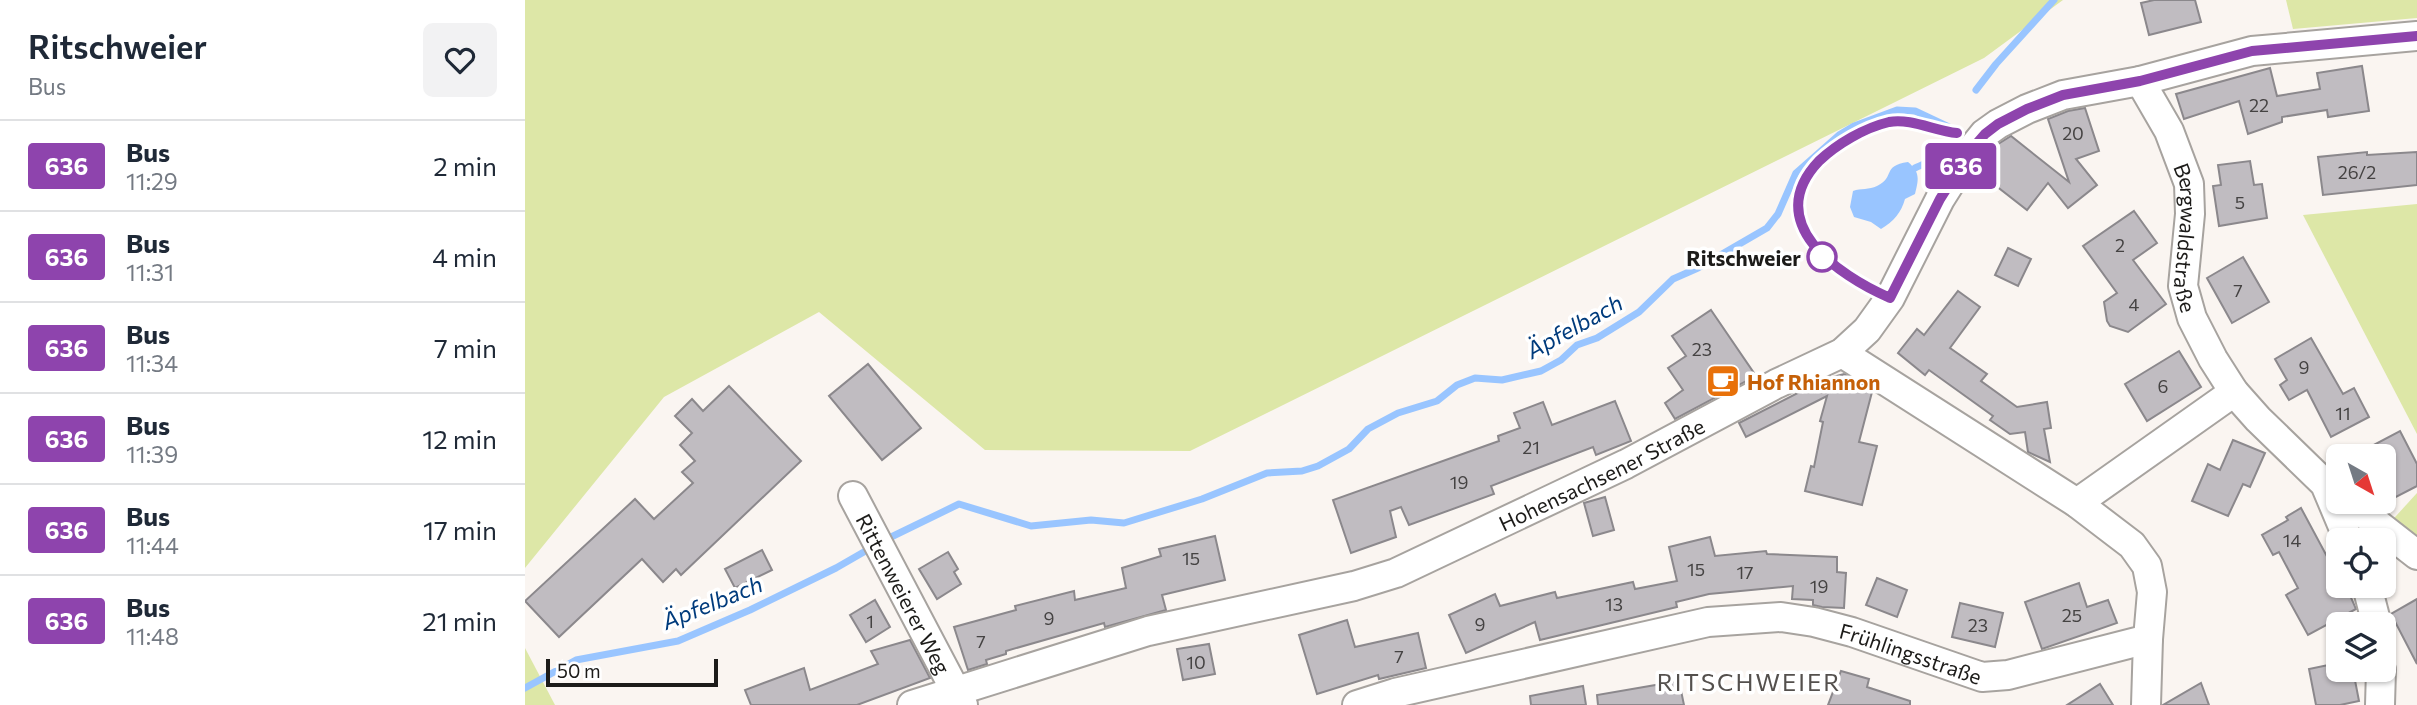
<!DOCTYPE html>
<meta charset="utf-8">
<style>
:root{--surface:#fff;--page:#f2f2f3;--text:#1f2937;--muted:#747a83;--line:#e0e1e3}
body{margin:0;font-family:Commissioner,sans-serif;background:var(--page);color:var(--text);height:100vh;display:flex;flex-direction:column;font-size:26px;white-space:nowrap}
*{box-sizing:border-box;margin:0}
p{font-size:23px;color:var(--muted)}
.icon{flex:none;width:38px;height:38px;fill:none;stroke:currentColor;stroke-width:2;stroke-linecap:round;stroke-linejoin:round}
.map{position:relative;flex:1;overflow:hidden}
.drawer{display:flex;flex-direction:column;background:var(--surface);width:525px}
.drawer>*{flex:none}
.badge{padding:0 14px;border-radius:5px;font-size:24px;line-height:46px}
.needle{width:46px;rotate:141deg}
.buttons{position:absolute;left:1801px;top:444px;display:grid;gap:14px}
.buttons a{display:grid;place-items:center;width:70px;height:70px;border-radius:10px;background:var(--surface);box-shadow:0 2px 5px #0004;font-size:35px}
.scale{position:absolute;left:21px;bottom:18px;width:172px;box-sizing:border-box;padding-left:7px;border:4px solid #1c1b19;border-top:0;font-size:19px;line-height:24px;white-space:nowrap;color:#1c1b19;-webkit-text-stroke:5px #fff;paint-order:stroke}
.map>.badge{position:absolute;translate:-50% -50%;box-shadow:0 0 0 4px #fff}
.round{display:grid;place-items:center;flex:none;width:74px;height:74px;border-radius:10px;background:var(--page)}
.overview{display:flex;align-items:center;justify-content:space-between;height:119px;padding:0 28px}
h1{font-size:33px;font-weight:600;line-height:52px}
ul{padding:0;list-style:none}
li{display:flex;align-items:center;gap:21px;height:91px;padding:0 28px;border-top:2px solid var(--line)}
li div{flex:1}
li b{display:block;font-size:26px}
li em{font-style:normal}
li .badge{min-width:77px;font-weight:700;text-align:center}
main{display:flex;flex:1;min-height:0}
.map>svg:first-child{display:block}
.green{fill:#dde7a7}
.water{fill:#99c5ff}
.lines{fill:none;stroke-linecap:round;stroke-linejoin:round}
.stream{stroke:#99c5ff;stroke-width:7}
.building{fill:#c0bcc1;stroke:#8b888c;stroke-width:2}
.minor-casing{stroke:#a7a39f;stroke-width:32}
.minor{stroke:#fff;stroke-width:28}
.line-casing{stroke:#fff;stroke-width:16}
.line{stroke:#8e44ad;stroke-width:10}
.stop-dot{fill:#fff;stroke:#8e44ad;stroke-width:3.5}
.labels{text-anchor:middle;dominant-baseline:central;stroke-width:7;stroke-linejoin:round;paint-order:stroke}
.number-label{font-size:18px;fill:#454343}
.street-label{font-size:21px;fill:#1c1b19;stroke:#fff}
.stop-label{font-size:21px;font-weight:bold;fill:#1c1b19;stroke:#fff;text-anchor:end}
.food-label{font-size:21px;font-weight:bold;fill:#c56008;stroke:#fff;text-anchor:start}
.water-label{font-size:23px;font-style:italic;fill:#003b7c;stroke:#fff}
.quarter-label{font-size:24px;letter-spacing:2px;fill:#54504d;stroke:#fff}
</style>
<main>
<section class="drawer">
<div class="overview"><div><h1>Ritschweier</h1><p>Bus</p></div><a class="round"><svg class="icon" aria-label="heart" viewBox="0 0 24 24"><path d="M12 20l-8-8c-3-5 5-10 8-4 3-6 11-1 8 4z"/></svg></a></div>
<ul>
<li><span class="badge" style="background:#8e44ad;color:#fff">636</span><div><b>Bus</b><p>11:29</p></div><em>2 min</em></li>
<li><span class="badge" style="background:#8e44ad;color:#fff">636</span><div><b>Bus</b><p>11:31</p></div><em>4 min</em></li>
<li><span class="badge" style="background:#8e44ad;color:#fff">636</span><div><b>Bus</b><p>11:34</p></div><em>7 min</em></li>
<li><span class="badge" style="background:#8e44ad;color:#fff">636</span><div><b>Bus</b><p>11:39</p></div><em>12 min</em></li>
<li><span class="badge" style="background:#8e44ad;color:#fff">636</span><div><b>Bus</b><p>11:44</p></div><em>17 min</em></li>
<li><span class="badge" style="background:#8e44ad;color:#fff">636</span><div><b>Bus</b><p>11:48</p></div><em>21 min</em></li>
</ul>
</section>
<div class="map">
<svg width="1892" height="705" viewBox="0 0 1892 705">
<rect width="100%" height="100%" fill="#faf5f1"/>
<!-- green -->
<g class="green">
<polygon points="0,0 1538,0 1459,58 665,451 460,450 294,312 139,397 0,568"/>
<polygon points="1761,0 1892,0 1892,18 1768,29"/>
<polygon points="1892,204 1892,434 1778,215"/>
<polygon points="1892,493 1892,548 1861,527"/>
<polygon points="0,648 30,705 0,705"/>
</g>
<!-- water -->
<path class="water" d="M1383,162C1395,172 1394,179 1390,194L1380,199C1376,213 1369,221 1356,229L1346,222L1329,217L1325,207L1328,191C1336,188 1344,190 1352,186C1371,177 1356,166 1383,162Z"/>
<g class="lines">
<!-- stream -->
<g class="stream">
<polyline points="1451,90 1471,64 1529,0"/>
<path d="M362,539L434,504L506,526L566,520L599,523L677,499L742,473L777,471L793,466L824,449L843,429L873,413L912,401L932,385L950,378L977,380L1016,371L1036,360L1052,345L1072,338L1114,312L1148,279L1173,268L1242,228L1253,214L1271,173L1314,135L1329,126L1372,110L1390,111L1426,128L1428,131C1421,156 1412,158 1390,168"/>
<polyline points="0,688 51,660 153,641 225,610 311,568 344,549"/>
</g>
</g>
<!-- building -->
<g class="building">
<polygon points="1629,0 1670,0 1676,22 1624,35 1616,3"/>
<polygon points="1837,66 1844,111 1803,117 1802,110 1757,117 1757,122 1723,134 1714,101 1659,119 1651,94 1745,68 1752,96 1795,89 1792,73"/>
<polygon points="1560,108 1574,151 1551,159 1572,185 1543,208 1523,183 1502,210 1452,171 1470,146 1486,136 1544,182 1523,119 1543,111"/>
<polygon points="1842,152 1842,155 1892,152 1892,185 1798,195 1793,157"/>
<polygon points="1725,161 1729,185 1737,184 1742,218 1694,226 1688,186 1696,185 1693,165"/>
<polygon points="1609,211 1632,243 1608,260 1641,304 1603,332 1585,326 1582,321 1579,302 1592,293 1558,246"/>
<polygon points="1483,248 1506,259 1493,286 1470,275"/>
<polygon points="1718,257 1744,302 1707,323 1682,278"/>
<polygon points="1433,291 1455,307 1425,348 1462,374 1456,381 1492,407 1522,402 1526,428 1519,429 1525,462 1503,452 1500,432 1485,434 1465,420 1468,416 1404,370 1400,375 1373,353 1392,329 1399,335"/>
<polygon points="1186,310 1231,376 1150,419 1140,403 1158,390 1143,368 1161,356 1147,336"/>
<polygon points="1786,338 1818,394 1829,388 1844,417 1806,437 1782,390 1764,400 1755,385 1762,380 1750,359"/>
<polygon points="1654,351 1676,387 1622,421 1600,384"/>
<polygon points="343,364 396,428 357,460 304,396"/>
<polygon points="1319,374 1331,381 1327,383 1347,392 1334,442 1352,446 1337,505 1280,491 1286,466 1289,467 1298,422 1295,421 1302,396 1221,437 1214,423 1300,379"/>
<polygon points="204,386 276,461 156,575 151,569 138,582 117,559 34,637 0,601 110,499 129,519 168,483 157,472 170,461 155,445 167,433 150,416 167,399 178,411"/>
<polygon points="1090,401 1106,441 1071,455 1068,447 966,486 969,494 884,525 876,507 865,511 871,537 826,553 808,500 974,441 973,436 995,428 989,413 1018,402 1027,425"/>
<polygon points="1875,431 1892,464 1892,486 1869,498 1858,478 1858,457 1826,457"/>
<polygon points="1708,440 1740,453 1725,487 1718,484 1703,516 1667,501 1683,464 1695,470"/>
<polygon points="1080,497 1089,530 1068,536 1059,503"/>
<polygon points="1776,508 1813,577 1813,586 1821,586 1831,609 1783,635 1761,595 1773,588 1754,552 1748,555 1737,535 1763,520 1761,517"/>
<polygon points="690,536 700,580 637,595 641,610 580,627 579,623 481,651 481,654 461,660 462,664 443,670 429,627 491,610 490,606 549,591 550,600 601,588 597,568 636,556 634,549"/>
<polygon points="1185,537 1190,556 1241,551 1242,554 1312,557 1312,572 1321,573 1319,608 1297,607 1288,605 1288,600 1267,599 1268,586 1184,594 1151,602 1152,607 1015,640 1010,622 941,653 924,615 970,594 975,606 1030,592 1032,598 1108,582 1110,589 1152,581 1144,547"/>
<polygon points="237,550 247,570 210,588 200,569"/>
<polygon points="423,552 433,569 429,572 436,584 412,599 394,569"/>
<polygon points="1352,578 1382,590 1372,617 1341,605"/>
<polygon points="1554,583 1562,607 1583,600 1592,623 1517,649 1500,602"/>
<polygon points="1892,599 1892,664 1866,614"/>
<polygon points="350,600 365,627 341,642 325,615"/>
<polygon points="1435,603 1478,613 1470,647 1427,637"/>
<polygon points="822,620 830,647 893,633 901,668 854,679 853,675 792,694 774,635"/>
<polygon points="385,640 405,678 332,705 226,705 220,690 279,668 285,690 353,664 346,651"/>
<polygon points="684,644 690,674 658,680 652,649"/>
<polygon points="1813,663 1813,670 1828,670 1834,701 1815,705 1791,705 1784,669"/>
<polygon points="1316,671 1344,679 1342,687 1385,701 1385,705 1303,705"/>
<polygon points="1154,681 1159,705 1073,705 1072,695"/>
<polygon points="1676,683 1684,705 1638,705"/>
<polygon points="1575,684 1588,705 1542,705"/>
<polygon points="1058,686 1061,705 1006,705 1005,696"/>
</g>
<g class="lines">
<!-- minor casing -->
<g class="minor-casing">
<g id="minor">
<path id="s1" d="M1615,81L1644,131L1664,184L1665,214L1658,286L1667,318L1688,359L1709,392L1733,419L1800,484L1824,541"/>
<path id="s2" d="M328,496L438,705"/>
<polyline points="1824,502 1892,555"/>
<polyline points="1552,503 1709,392"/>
<polyline points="1842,586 1852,625"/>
<path id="s3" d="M387,705L623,631L829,586L871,573L1101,464L1251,384L1317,353L1342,330L1365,298L1415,199L1446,150L1459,134L1473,124L1502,109L1538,95L1615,81L1727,51L1892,36"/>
<path id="s4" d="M832,705L870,693L1183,622L1256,617L1289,622L1327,632L1457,677L1483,675L1623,639L1627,592L1622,566L1607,545L1552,503L1317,353"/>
<polyline points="1621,705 1623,639"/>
<polyline points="1855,705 1856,670"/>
</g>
</g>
<!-- minor -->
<use href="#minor" class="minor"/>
</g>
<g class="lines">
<!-- line casing -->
<g class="line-casing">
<path id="line" d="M1432,133C1410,131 1386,118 1364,122C1339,128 1312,144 1294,161C1236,222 1312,275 1365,298L1415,199L1446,150L1460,134L1473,124L1502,109L1538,95L1615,81L1727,51L1892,36"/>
</g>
<!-- line -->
<use href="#line" class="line"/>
</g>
<!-- icons -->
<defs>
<g id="cafe-square" transform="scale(1.75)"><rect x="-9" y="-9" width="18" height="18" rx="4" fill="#e8710a" stroke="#fff"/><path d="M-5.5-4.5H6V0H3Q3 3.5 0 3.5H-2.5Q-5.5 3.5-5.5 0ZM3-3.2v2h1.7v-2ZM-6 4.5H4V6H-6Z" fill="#fff"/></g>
</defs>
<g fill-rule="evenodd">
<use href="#cafe-square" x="1198" y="381"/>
</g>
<!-- markers -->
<circle class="stop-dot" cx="1297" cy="257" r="14"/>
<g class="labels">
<!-- number labels -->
<g class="number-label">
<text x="1734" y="105">22</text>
<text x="1548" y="133">20</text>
<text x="1832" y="172">26/2</text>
<text x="1715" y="202">5</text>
<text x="1595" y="245">2</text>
<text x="1713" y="290">7</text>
<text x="1609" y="304">4</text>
<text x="1177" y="349">23</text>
<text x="1779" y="367">9</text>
<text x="1638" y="386">6</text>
<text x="1818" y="413">11</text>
<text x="1006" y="447">21</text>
<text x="934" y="482">19</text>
<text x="1767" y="540">14</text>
<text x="666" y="558">15</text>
<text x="1171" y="569">15</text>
<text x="1220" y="572">17</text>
<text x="1294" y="586">19</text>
<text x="1089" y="604">13</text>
<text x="1547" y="615">25</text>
<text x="524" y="618">9</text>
<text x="345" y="621">1</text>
<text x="955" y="624">9</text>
<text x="1453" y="625">23</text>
<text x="456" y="641">7</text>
<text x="874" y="656">7</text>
<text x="671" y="662">10</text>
</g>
<!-- street labels -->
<g class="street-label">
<text stroke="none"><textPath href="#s1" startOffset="168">Bergwaldstraße</textPath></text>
<text stroke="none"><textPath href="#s3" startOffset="730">Hohensachsener Straße</textPath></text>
<text stroke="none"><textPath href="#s2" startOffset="110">Rittenweierer Weg</textPath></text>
<text stroke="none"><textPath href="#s4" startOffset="569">Frühlingsstraße</textPath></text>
</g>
<!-- stop labels -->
<g class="stop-label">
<text x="1276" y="257">Ritschweier</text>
</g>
<!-- food labels -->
<g class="food-label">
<text x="1222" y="381">Hof Rhiannon</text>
</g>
<!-- water labels -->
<g class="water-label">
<text transform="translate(1049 326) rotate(-29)">Äpfelbach</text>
<text transform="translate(187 602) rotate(-22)">Äpfelbach</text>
</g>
<!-- quarter labels -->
<g class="quarter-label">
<text x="1224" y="681">RITSCHWEIER</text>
</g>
</g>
</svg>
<div class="buttons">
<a><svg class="needle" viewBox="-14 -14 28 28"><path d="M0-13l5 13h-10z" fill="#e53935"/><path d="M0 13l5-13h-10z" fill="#747a83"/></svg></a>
<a><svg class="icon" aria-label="locate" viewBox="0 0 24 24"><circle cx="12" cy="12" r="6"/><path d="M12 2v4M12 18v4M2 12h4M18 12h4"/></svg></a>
<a><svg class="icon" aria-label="layers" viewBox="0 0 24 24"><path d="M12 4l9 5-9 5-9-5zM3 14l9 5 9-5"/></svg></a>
</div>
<div class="scale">50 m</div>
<b class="badge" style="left:1436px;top:166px;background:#8e44ad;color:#fff">636</b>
</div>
</main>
